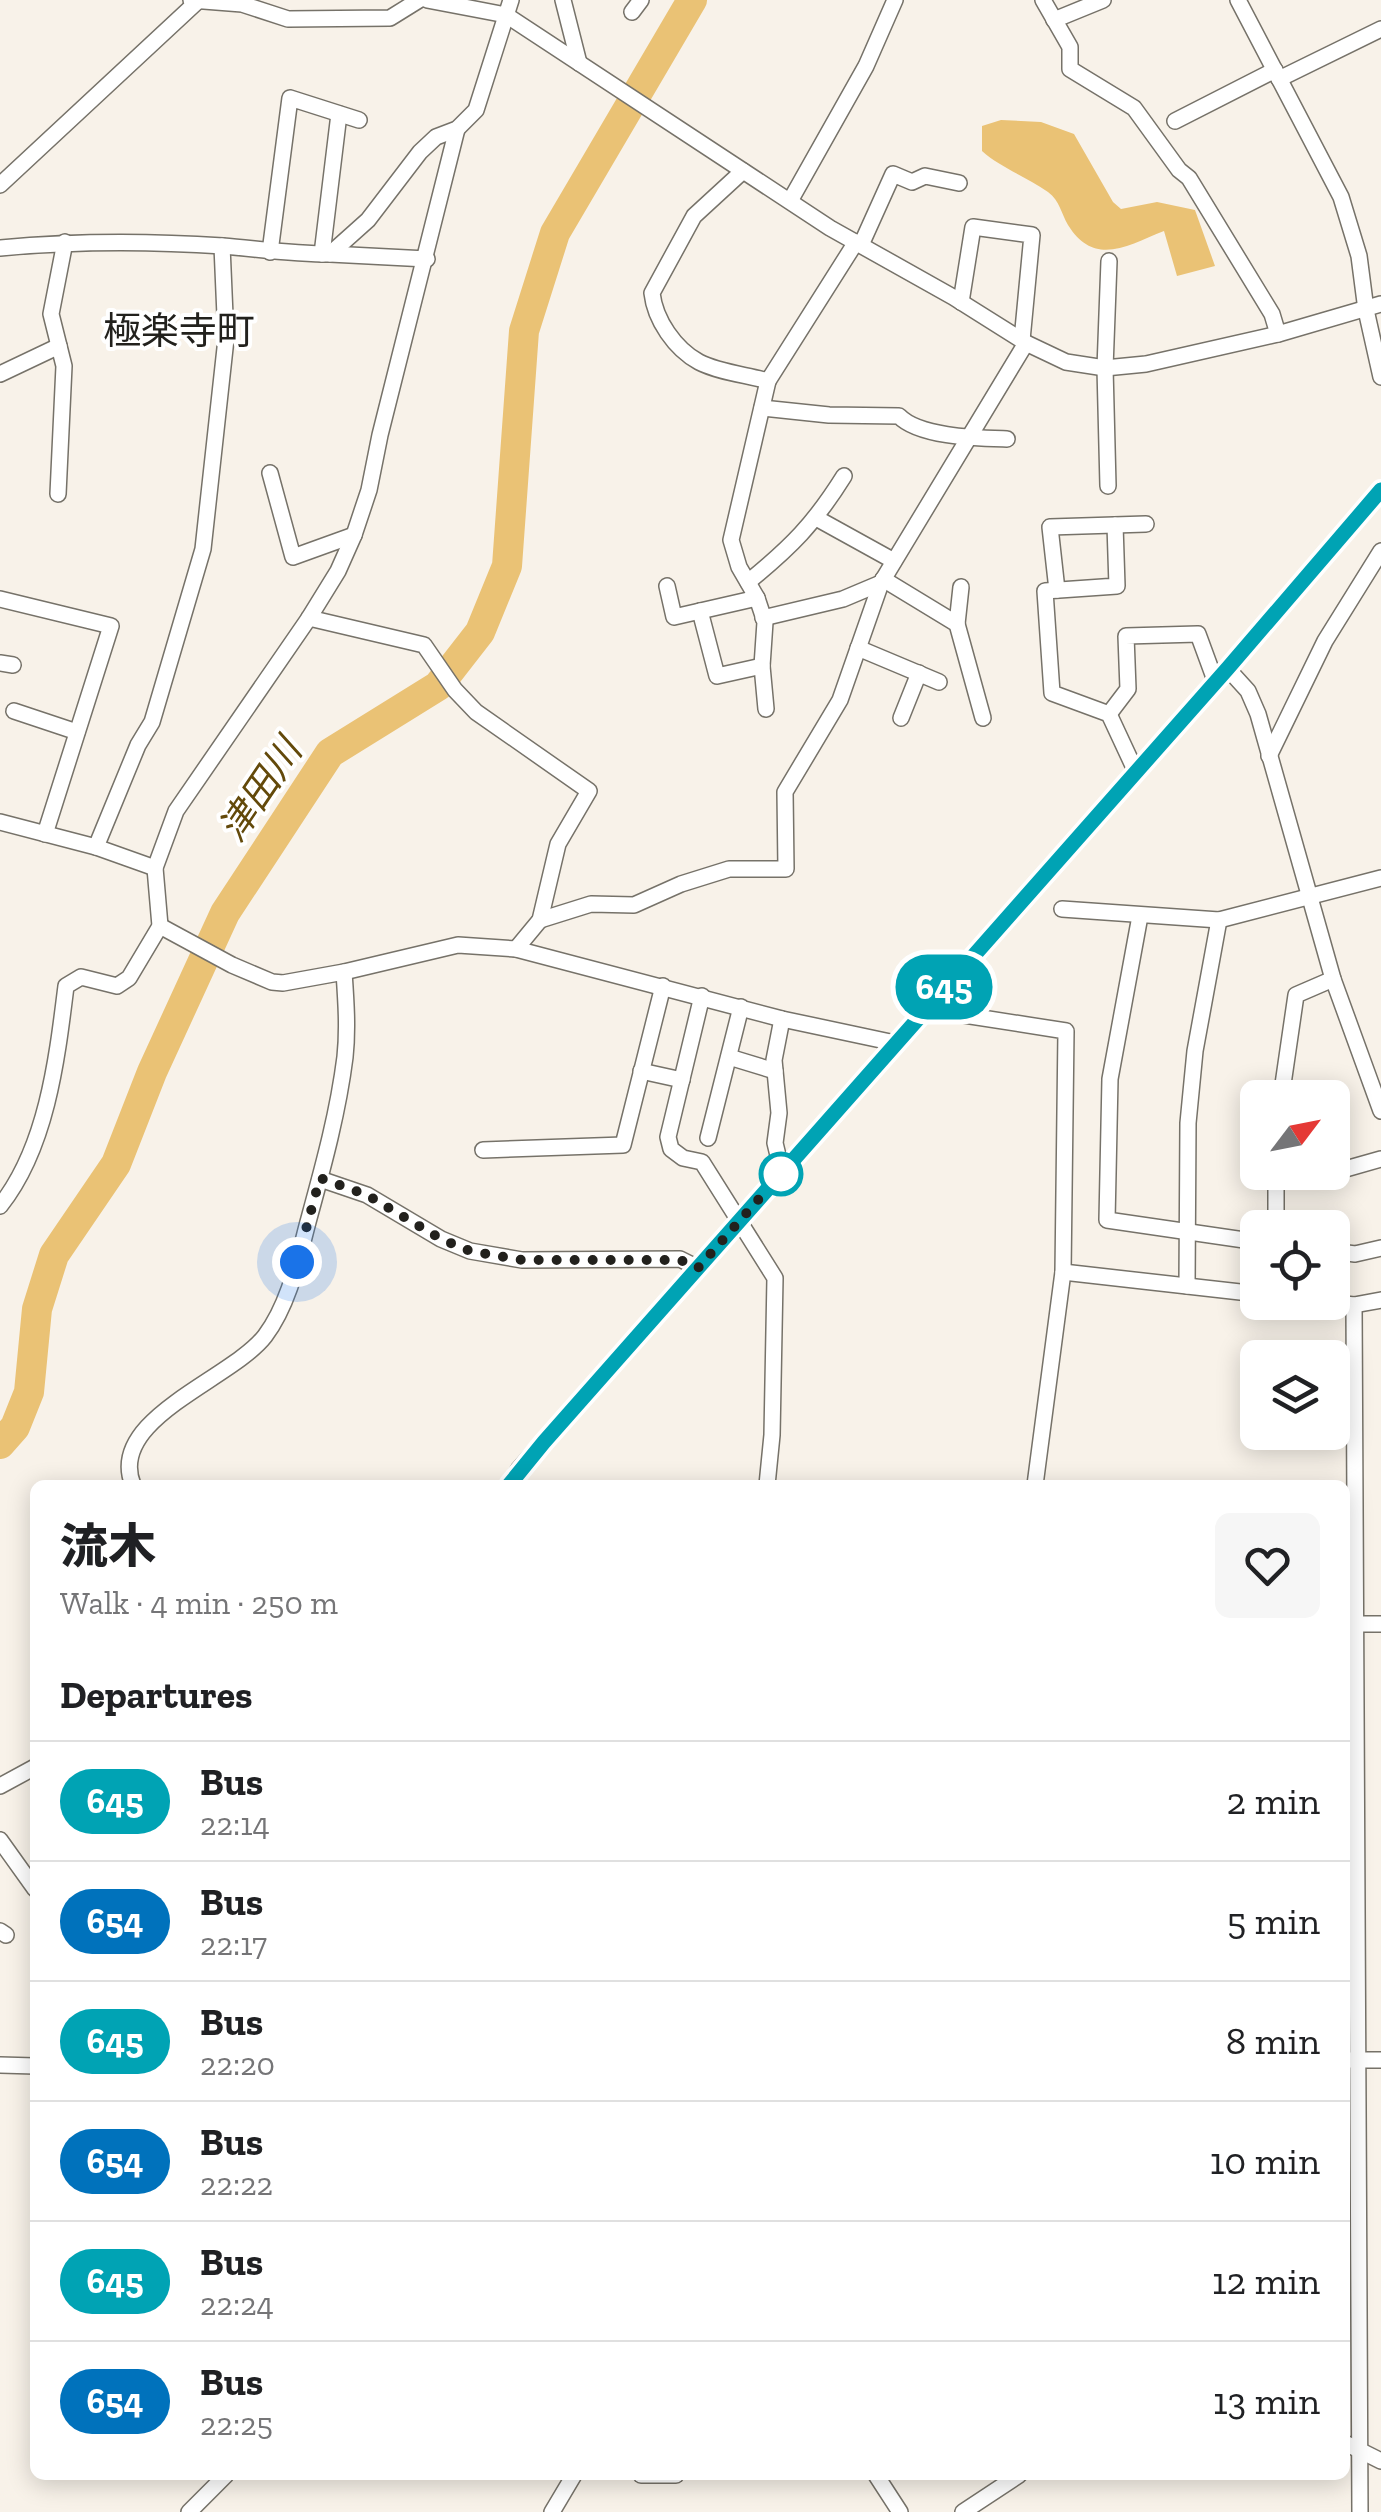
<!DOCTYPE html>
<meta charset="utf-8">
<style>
:root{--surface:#fff;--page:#f6f6f6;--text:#202124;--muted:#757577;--line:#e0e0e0}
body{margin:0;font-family:"Zilla Slab","Noto Sans JP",serif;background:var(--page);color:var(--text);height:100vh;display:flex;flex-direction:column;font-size:38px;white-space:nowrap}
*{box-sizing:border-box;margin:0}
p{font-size:32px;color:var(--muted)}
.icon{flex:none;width:55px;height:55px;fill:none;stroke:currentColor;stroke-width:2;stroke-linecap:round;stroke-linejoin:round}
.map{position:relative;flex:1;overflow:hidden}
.panel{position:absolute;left:30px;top:1480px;width:1320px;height:1000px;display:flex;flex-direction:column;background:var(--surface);border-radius:15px;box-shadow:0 5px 25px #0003}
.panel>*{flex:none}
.badge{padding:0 20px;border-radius:32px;font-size:35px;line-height:65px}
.needle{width:65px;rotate:58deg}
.tools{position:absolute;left:1240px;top:1080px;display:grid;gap:20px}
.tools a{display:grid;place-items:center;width:110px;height:110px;border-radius:15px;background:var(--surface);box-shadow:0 5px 25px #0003;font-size:50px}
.you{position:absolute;width:50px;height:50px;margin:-25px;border:8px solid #fff;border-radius:50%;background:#1a73e8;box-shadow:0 0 0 15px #1a73e833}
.map>.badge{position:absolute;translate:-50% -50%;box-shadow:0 0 0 5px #fff}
h2{padding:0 30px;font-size:38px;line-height:90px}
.round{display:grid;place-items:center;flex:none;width:105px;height:105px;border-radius:15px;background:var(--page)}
.head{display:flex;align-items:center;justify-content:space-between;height:170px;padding:0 30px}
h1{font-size:48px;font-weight:800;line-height:75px}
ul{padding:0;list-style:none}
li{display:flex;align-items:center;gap:30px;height:120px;padding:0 30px;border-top:2px solid var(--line)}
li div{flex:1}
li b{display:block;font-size:38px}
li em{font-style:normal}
li .badge{min-width:110px;font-weight:700;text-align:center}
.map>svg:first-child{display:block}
.water{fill:#eac275}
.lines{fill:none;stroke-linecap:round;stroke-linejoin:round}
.river{stroke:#eac275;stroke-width:30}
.minor-casing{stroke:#767269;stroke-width:18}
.minor{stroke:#fff;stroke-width:15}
.line-casing{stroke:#fff;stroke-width:22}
.line{stroke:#00a3b4;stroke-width:15}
.walk{stroke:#22211d;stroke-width:10;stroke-dasharray:0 18}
.stop-dot{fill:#fff;stroke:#00a3b4;stroke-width:5}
.labels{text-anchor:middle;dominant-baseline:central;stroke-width:8;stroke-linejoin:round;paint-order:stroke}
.neighbourhood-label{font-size:38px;fill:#22211d;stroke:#fff}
.water-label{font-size:38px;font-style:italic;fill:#63490a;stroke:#fff}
</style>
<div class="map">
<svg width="1381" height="2512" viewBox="0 0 1381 2512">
<rect width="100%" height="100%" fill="#f8f2e9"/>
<!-- water -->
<path class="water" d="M1001,120L1041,122L1074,134L1113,202L1121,209L1157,202L1195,210L1215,266L1177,276L1164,231C1128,245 1095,268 1068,225C1061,213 1060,201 1048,192C1027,177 1001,168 982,151V126Z"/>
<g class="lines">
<!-- river -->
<polyline class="river" points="0,1444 15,1427 29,1392 37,1309 54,1255 116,1164 152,1072 225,913 330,753 438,686 480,632 507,566 524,331 555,233 692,0"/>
<!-- minor casing -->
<g class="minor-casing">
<g id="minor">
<polyline points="191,0 242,4 288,19 390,18 419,0"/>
<polyline points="427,0 506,15 830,228 953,297 1026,343 1066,362 1105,368 1146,364 1278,334 1381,304"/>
<polyline points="563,0 579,63"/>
<polyline points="1043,0 1070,47 1070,69 1134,108 1179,170 1189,178 1272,314 1278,334"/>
<polyline points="1238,0 1341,197 1359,256 1366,310 1381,377"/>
<polyline points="632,12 641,0"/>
<polyline points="1054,20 1103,0"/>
<polyline points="1279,79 1381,29"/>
<polyline points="1175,121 1275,70"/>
<path d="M743,171L694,216L652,293C655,320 675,349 699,362C718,372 747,375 768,381L856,242"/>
<polyline points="0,185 199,0"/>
<polyline points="790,201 866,66 895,0"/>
<polyline points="861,245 893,174 912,182 925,176 959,183"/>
<path d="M0,248C74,241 149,241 223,246C259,249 293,254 330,254L368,220L420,152L436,137L457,129L476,110L511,0"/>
<polyline points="270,252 290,98 359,120"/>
<polyline points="322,254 339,114"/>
<polyline points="330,254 427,259"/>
<polyline points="961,302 973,227 1032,235 1022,340"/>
<polyline points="0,374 59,346"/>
<path d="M762,408L829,415L899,416C919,437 978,438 1007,439"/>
<polyline points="270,473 293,557 354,535"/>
<polyline points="1108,486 1105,368 1109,261"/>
<polyline points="58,494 64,366 51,314 65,242"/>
<polyline points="818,519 894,561"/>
<polyline points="1115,525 1117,586 1045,591 1052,693 1109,714 1136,772"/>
<polyline points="883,579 957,624 983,718"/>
<path d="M748,582C791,547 814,524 844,476"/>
<polyline points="667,586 674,617 757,598"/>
<polyline points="1057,590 1050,527 1146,524"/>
<polyline points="0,599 111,626 45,834"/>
<polyline points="700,611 717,676 762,666"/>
<polyline points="309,618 424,645 455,690 476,712 589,791 558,844 540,920 516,949"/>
<polyline points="763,618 843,599 881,583"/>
<polyline points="957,624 961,587"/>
<polyline points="858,648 939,682"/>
<polyline points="0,663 13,665"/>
<polyline points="1228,669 1248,691 1258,714 1333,979 1381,1111"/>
<polyline points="766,709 762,666 765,622 757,598 739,567 731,540 768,381"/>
<polyline points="14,711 77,732"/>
<polyline points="1109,714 1128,689 1126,636 1198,634 1216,683"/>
<polyline points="901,718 919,673"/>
<polyline points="1269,756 1325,641 1381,551"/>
<polyline points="0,822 96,847 155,868"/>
<polyline points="96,847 138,745 152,722 203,549 226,339 222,246"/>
<polyline points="1062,909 1219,920 1381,878"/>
<polyline points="1140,916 1110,1079 1107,1220 1258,1242"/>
<polyline points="540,920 591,904 634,905 681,884 729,869 786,869 785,792 840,700 881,583 1026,343"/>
<polyline points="160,926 232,965 272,982 283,983 344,972 458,945 516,949 782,1019 895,1043"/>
<polyline points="702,996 668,1137 671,1149 683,1158 702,1162 775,1278 772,1435 767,1485"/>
<polyline points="925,1009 1066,1031 1063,1272 1035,1485"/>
<polyline points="782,1019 774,1060 779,1113 775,1143 782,1172"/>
<polyline points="729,1057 775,1071"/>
<polyline points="641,1071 682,1080"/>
<polyline points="1281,1098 1296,995 1333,979"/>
<polyline points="708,1138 741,1007"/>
<polyline points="483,1150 623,1145 663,986"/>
<polyline points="1332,1169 1342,1170 1381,1159"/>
<polyline points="1276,1172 1276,1228"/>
<polyline points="320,1179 367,1195 441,1239 470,1251 522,1260 680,1259 698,1268"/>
<path d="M0,1206C47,1147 57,1059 66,986L81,977L117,986L129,978L160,926L155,868L176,811L309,618L338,571L354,535L369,490L380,435L457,129"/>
<polyline points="1332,1251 1355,1254 1381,1248"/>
<polyline points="1063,1272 1258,1294"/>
<polyline points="1187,1286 1188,1123 1195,1051 1219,920"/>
<polyline points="1328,1302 1354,1305 1381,1300"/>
<polyline points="1354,1305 1360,2512"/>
<path d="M133,1485C106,1419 231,1380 265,1336C289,1304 298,1260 308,1222C323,1167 338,1113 345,1057C348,1029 346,1001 344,972"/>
<polyline points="509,1485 519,1469 1228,669 1381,490"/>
<polyline points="1345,1624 1381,1624"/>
<polyline points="0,1786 35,1767"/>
<polyline points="0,1840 35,1889"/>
<polyline points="0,1931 6,1935"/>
<polyline points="1345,2060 1381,2060"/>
<polyline points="0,2065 35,2066"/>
<polyline points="1345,2443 1381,2461"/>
<polyline points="641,2475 676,2475"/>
<polyline points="876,2475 900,2512"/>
<polyline points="189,2512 226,2475"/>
<polyline points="552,2512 574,2475"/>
<polyline points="963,2512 1019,2475"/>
</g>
</g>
<!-- minor -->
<use href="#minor" class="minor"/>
</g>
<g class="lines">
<!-- line casing -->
<g class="line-casing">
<polyline id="line" points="509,1485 544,1442 1228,668 1381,490"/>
</g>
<!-- line -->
<use href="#line" class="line"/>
<!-- walk -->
<polyline class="walk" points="297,1262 320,1178 367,1195 441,1239 470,1251 522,1260 680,1260 698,1268 781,1174"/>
</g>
<!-- markers -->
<circle class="stop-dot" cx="781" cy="1174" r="20"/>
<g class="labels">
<!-- neighbourhood labels -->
<g class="neighbourhood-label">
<text x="179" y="331">極楽寺町</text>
</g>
<!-- water labels -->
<g class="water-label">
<text transform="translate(260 790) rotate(-56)">津田川</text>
</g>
</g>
</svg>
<div class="tools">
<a><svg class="needle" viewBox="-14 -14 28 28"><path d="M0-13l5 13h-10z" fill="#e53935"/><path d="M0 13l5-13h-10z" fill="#757577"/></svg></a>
<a><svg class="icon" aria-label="locate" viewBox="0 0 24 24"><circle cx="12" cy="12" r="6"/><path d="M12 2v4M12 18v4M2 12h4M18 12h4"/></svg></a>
<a><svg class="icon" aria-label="layers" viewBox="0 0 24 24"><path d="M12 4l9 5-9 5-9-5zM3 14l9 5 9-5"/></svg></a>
</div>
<div class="you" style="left:297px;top:1262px"></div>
<b class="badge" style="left:944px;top:987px;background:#00a3b4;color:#fff">645</b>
<section class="panel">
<div class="head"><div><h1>流木</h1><p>Walk · 4 min · 250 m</p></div><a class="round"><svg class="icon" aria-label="heart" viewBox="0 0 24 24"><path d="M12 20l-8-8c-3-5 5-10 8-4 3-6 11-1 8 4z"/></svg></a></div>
<h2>Departures</h2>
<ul>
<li><span class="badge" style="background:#00a3b4;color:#fff">645</span><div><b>Bus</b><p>22:14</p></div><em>2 min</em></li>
<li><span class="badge" style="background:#0072bc;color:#fff">654</span><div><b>Bus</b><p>22:17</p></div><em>5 min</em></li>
<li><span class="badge" style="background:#00a3b4;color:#fff">645</span><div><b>Bus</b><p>22:20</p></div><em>8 min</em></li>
<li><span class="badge" style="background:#0072bc;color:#fff">654</span><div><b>Bus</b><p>22:22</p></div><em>10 min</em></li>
<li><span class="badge" style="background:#00a3b4;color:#fff">645</span><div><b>Bus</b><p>22:24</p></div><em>12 min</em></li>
<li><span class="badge" style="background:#0072bc;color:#fff">654</span><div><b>Bus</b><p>22:25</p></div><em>13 min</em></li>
</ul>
</section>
</div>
